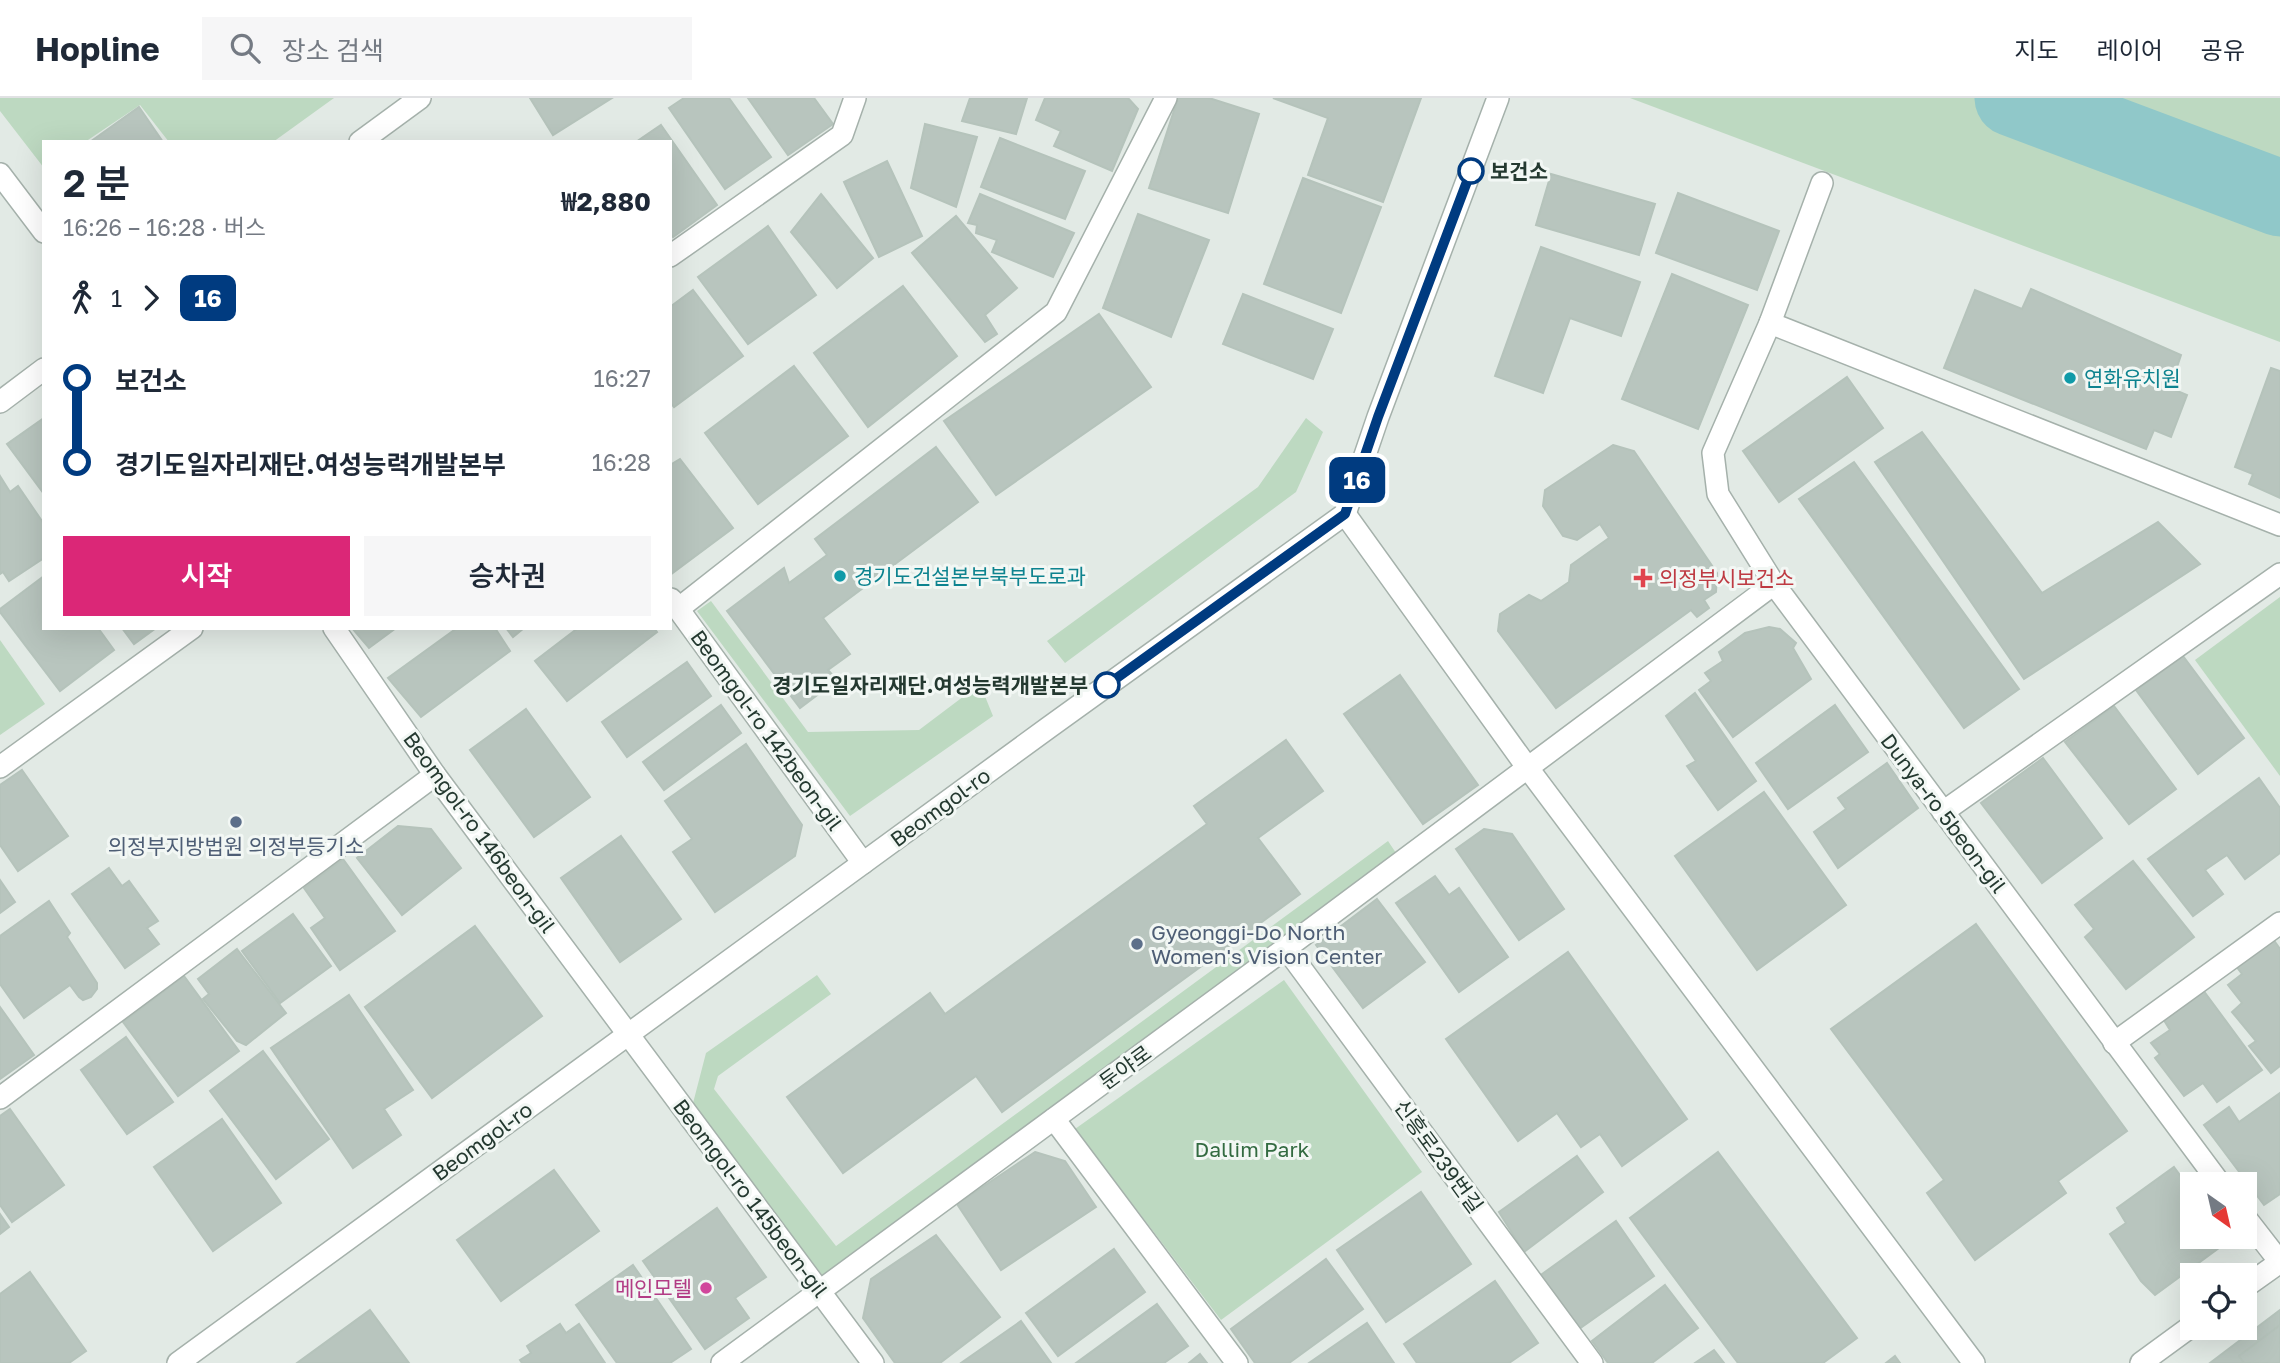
<!DOCTYPE html>
<html lang="ko">
<meta charset="utf-8">
<style>
:root{--surface:#fff;--page:#f6f6f7;--text:#1f2937;--muted:#747a83;--line:#e0e1e3;--accent:#db2777}
body{margin:0;font-family:"Golos Text","Noto Sans KR",sans-serif;background:var(--page);color:var(--text);height:100vh;display:flex;flex-direction:column;font-size:26px;white-space:nowrap}
*{box-sizing:border-box;margin:0}
p{font-size:23px;color:var(--muted)}
.icon{flex:none;width:38px;height:38px;fill:none;stroke:currentColor;stroke-width:2;stroke-linecap:round;stroke-linejoin:round}
.map{position:relative;flex:1;overflow:hidden}
.sheet{position:absolute;left:42px;top:42px;width:630px;height:490px;display:flex;flex-direction:column;background:var(--surface);border-radius:0px;box-shadow:0 7px 28px #0002}
.sheet>*{flex:none}
.badge{padding:0 14px;border-radius:10px;font-size:24px;line-height:46px}
.needle{width:46px;rotate:146deg}
.controls{position:absolute;left:2180px;top:1074px;display:grid;gap:14px}
.controls a{display:grid;place-items:center;width:77px;height:77px;border-radius:0px;background:var(--surface);box-shadow:0 7px 28px #0002;font-size:35px}
.map>.badge{position:absolute;translate:-50% -50%;box-shadow:0 0 0 4px #fff}
.legs{display:flex;align-items:center;gap:10px;height:77px;padding:0 21px;font-size:23px}
.legs p{margin-inline-start:auto}
.overview{display:flex;align-items:center;justify-content:space-between;height:119px;padding:0 21px}
h1{font-size:38px;font-weight:600;line-height:52px}
.cta{display:flex;gap:14px;margin-top:auto;padding:14px 21px}
.cta a{flex:1;height:80px;border-radius:0px;background:var(--accent);color:#fff;font-size:28px;font-weight:600;line-height:80px;text-align:center}
.cta a+a{background:var(--page);color:var(--text)}
ul{padding:0 21px;list-style:none}
li{display:flex;align-items:center;gap:24px;height:84px;font-size:26px}
li i{display:grid;place-items:center;width:10px;height:100%;margin:0 9px;background:currentColor}
li i::after{content:'';width:18px;height:18px;margin:-9px;border:5px solid;border-radius:50%;background:var(--surface)}
li p{margin-inline-start:auto}
li:first-child i{background:linear-gradient(#0000 50%,currentColor 0)}
li:last-child i{background:linear-gradient(currentColor 50%,#0000 0)}
header{display:flex;align-items:center;gap:42px;box-sizing:border-box;height:98px;padding:0 35px;background:var(--surface);border-bottom:2px solid var(--line)}
header strong{font-size:33px}
nav{display:flex;gap:38px;margin-inline-start:auto;font-size:24px}
.search{width:490px;height:63px;background:var(--page);display:flex;align-items:center;gap:18px;box-sizing:border-box;padding:0 24px;border-radius:0px;color:var(--muted);font-size:26px}
.map>svg:first-child{display:block}
.green{fill:#bdd9c1}
.lines{fill:none;stroke-linecap:round;stroke-linejoin:round}
.river{stroke:#90c8c9;stroke-width:77}
.building{fill:#b8c5be;stroke:#b5c3bb;stroke-width:2}
.minor-casing{stroke:#a5b1ab;stroke-width:24}
.minor{stroke:#fff;stroke-width:21}
.line-1-casing{stroke:#fff;stroke-width:16}
.line-1{stroke:#003b80;stroke-width:10}
.stop-1-dot{fill:#fff;stroke:#003b80;stroke-width:3.5}
.culture-dot{fill:#0f9aa8;stroke:#f2f7f4;stroke-width:2.5}
.health-dot{fill:#e0444e;stroke:#f2f7f4;stroke-width:2.5}
.service-dot{fill:#5c6f8a;stroke:#f2f7f4;stroke-width:2.5}
.hotel-dot{fill:#d1479c;stroke:#f2f7f4;stroke-width:2.5}
.labels{text-anchor:middle;dominant-baseline:central;stroke-width:6;stroke-linejoin:round;paint-order:stroke}
.stop-label{font-size:21px;font-weight:bold;fill:#243930;stroke:#f2f7f4;text-anchor:start}
.culture-label{font-size:21px;fill:#0d838f;stroke:#f2f7f4;text-anchor:start}
.health-label{font-size:21px;fill:#be3a42;stroke:#f2f7f4;text-anchor:start}
.street-label{font-size:21px;fill:#243930;stroke:#f2f7f4}
.service-label{font-size:21px;fill:#4e5e75;stroke:#f2f7f4}
.park-label{font-size:21px;fill:#336b41;stroke:#f2f7f4}
.hotel-label{font-size:21px;fill:#b23c85;stroke:#f2f7f4;text-anchor:end}
</style>
<header>
<strong>Hopline</strong>
<div class="search"><svg class="icon" aria-label="search" viewBox="0 0 24 24"><circle cx="10" cy="10" r="6"/><path d="M15 15l6 6"/></svg>장소 검색</div>
<nav><a>지도</a><a>레이어</a><a>공유</a></nav>
</header>
<div class="map">
<svg width="2280" height="1265" viewBox="0 0 2280 1265">
<rect width="100%" height="100%" fill="#e2eae5"/>
<!-- green -->
<g class="green">
<polygon points="0,0 334,0 273,44 169,44 140,7 85,44 44,44 44,70 0,13"/>
<polygon points="1630,0 2280,0 2280,244"/>
<polygon points="1306,320 1323,334 1296,394 1065,565 1047,543 1258,389"/>
<polygon points="2280,499 2280,678 2195,562"/>
<polygon points="711,503 808,634 919,632 980,586 993,618 850,718 697,513"/>
<polygon points="0,542 45,606 0,637"/>
<polygon points="1388,743 1398,758 823,1178 692,1009 706,955 817,877 831,896 718,978 714,991 836,1148"/>
<polygon points="1284,882 1422,1074 1221,1222 1075,1031"/>
</g>
<g class="lines">
<!-- river -->
<polyline class="river" points="2013,0 2280,100"/>
</g>
<!-- building -->
<g class="building">
<polygon points="530,0 612,0 553,37"/>
<polygon points="684,0 729,0 771,59 725,91 669,10"/>
<polygon points="748,0 814,0 833,26 788,57"/>
<polygon points="970,0 1027,0 1016,36 962,23"/>
<polygon points="1045,0 1128,0 1138,11 1112,73 1054,48 1061,33 1036,22"/>
<polygon points="1178,0 1209,0 1259,16 1228,115 1149,90"/>
<polygon points="1273,0 1421,0 1383,104 1308,77 1328,20"/>
<polygon points="139,9 163,44 90,44"/>
<polygon points="925,26 977,39 956,109 911,90"/>
<polygon points="661,27 717,107 673,139 670,135 670,44 636,44"/>
<polygon points="1000,40 1085,73 1065,121 981,89"/>
<polygon points="887,63 922,138 879,159 844,84"/>
<polygon points="1551,76 1655,106 1639,157 1536,127"/>
<polygon points="1303,80 1381,109 1341,215 1264,186"/>
<polygon points="1678,95 1779,133 1757,192 1656,155"/>
<polygon points="821,96 873,160 837,190 791,134"/>
<polygon points="980,96 1074,135 1053,179 992,154 997,142 976,135 977,127 968,125"/>
<polygon points="1138,116 1209,142 1171,239 1103,210"/>
<polygon points="956,118 1017,190 985,217 997,236 985,244 912,155"/>
<polygon points="768,128 816,197 748,246 698,179"/>
<polygon points="1541,149 1640,184 1621,238 1570,220 1543,295 1495,278"/>
<polygon points="1672,176 1748,207 1698,331 1622,301"/>
<polygon points="903,188 957,258 868,329 814,255"/>
<polygon points="2031,191 2181,257 2170,290 2187,297 2171,339 2154,332 2146,351 1944,270 1975,192 2022,211"/>
<polygon points="693,192 743,258 674,309 670,304 670,209"/>
<polygon points="1243,196 1333,231 1313,281 1223,246"/>
<polygon points="1099,216 1151,289 996,397 944,323"/>
<polygon points="794,268 848,338 758,406 705,335"/>
<polygon points="2271,270 2280,273 2280,400 2249,386 2253,376 2235,369"/>
<polygon points="1847,279 1883,330 1779,404 1743,353"/>
<polygon points="44,320 44,396 7,346"/>
<polygon points="1922,334 2042,495 2158,424 2200,466 2024,581 1875,364"/>
<polygon points="1613,347 1634,353 1717,475 1716,494 1704,502 1709,510 1697,519 1691,512 1556,610 1498,533 1500,516 1529,497 1541,503 1569,484 1571,467 1609,440 1600,426 1577,442 1563,438 1543,408 1545,392"/>
<polygon points="936,349 978,404 823,520 850,556 828,572 837,582 800,610 727,513 784,470 789,485 827,457 815,441"/>
<polygon points="680,361 733,430 670,477 670,367"/>
<polygon points="1854,364 2019,591 1964,630 1799,401"/>
<polygon points="0,378 10,394 18,388 44,426 44,460 9,483 3,474 0,476"/>
<polygon points="44,478 44,530 98,530 114,552 60,593 0,514 0,511"/>
<polygon points="1769,529 1780,531 1796,545 1793,550 1811,581 1733,639 1699,592 1711,583 1705,575 1723,563 1719,554 1745,535"/>
<polygon points="122,530 156,530 134,546"/>
<polygon points="352,530 396,530 369,550"/>
<polygon points="457,530 495,530 510,553 421,619 388,580"/>
<polygon points="506,530 524,530 513,539"/>
<polygon points="578,530 654,530 657,534 567,603 535,563"/>
<polygon points="2183,558 2244,640 2198,676 2136,592"/>
<polygon points="687,564 711,598 627,659 602,624"/>
<polygon points="1400,577 1478,687 1423,726 1344,616"/>
<polygon points="1695,595 1756,683 1718,712 1687,668 1696,663 1666,618"/>
<polygon points="721,607 741,635 664,692 643,664"/>
<polygon points="1835,607 1868,654 1788,711 1756,665"/>
<polygon points="2114,608 2176,691 2129,726 2065,644"/>
<polygon points="526,611 590,699 534,739 470,652"/>
<polygon points="1286,642 1323,693 1258,740 1300,796 1002,1014 976,978 843,1075 787,999 930,895 945,916 1207,726 1194,708"/>
<polygon points="746,646 802,727 795,758 715,814 673,754 692,741 665,703"/>
<polygon points="2043,660 2102,740 2042,785 1981,705"/>
<polygon points="1887,665 1918,710 1838,770 1814,734 1846,711 1838,700"/>
<polygon points="22,672 68,738 18,773 0,747 0,687"/>
<polygon points="2259,680 2280,710 2280,755 2245,781 2227,757 2205,772 2223,796 2193,818 2148,761"/>
<polygon points="1764,694 1846,807 1757,872 1675,758"/>
<polygon points="398,728 431,731 461,770 402,817 357,760"/>
<polygon points="1484,731 1512,736 1564,811 1519,842 1456,751"/>
<polygon points="621,738 681,821 620,864 561,780"/>
<polygon points="343,761 395,833 340,872 311,830 325,820 304,790"/>
<polygon points="2133,763 2194,839 2126,891 2085,839 2094,831 2075,807"/>
<polygon points="109,770 122,788 129,783 158,823 147,830 159,846 125,870 72,796"/>
<polygon points="1435,778 1449,797 1459,790 1508,859 1459,894 1396,805"/>
<polygon points="0,782 15,804 0,815"/>
<polygon points="1377,801 1425,864 1363,910 1316,847"/>
<polygon points="49,803 70,835 67,839 97,885 97,891 91,899 83,902 79,899 70,887 24,920 0,886 0,838"/>
<polygon points="293,816 331,868 280,905 242,853"/>
<polygon points="1976,826 2127,1033 2058,1083 2066,1095 1975,1162 1927,1095 1944,1082 1831,931"/>
<polygon points="475,828 542,918 432,1000 365,909"/>
<polygon points="2273,841 2280,851 2280,968 2271,975 2249,948 2256,943 2232,914 2242,905 2228,887 2242,876 2236,868"/>
<polygon points="237,851 286,915 246,947 237,943 203,901 209,896 198,881"/>
<polygon points="1568,854 1687,1021 1622,1068 1600,1036 1581,1049 1557,1015 1518,1043 1446,941"/>
<polygon points="184,878 239,953 178,998 123,924"/>
<polygon points="2203,892 2262,972 2217,1004 2203,985 2184,998 2155,960 2160,956 2151,945 2170,932 2162,919"/>
<polygon points="349,897 413,992 384,1011 401,1037 353,1070 271,950"/>
<polygon points="0,909 34,957 0,981"/>
<polygon points="126,939 173,1004 127,1036 81,972"/>
<polygon points="263,953 329,1041 276,1081 210,993"/>
<polygon points="2280,995 2280,1096 2264,1107 2204,1027 2229,1009 2239,1024"/>
<polygon points="10,1011 64,1087 12,1124 0,1107 0,1018"/>
<polygon points="222,1021 281,1105 213,1153 154,1069"/>
<polygon points="1035,1054 1065,1063 1096,1109 1001,1172 957,1106"/>
<polygon points="1718,1054 1857,1240 1823,1265 1738,1265 1630,1120"/>
<polygon points="1577,1058 1603,1094 1524,1154 1499,1114"/>
<polygon points="2174,1069 2193,1095 2193,1139 2223,1139 2227,1144 2155,1197 2141,1183 2110,1136 2126,1125 2117,1110"/>
<polygon points="554,1072 599,1133 501,1203 457,1142"/>
<polygon points="1421,1094 1471,1166 1386,1224 1337,1152"/>
<polygon points="717,1110 766,1179 735,1200 749,1220 705,1251 643,1163"/>
<polygon points="0,1116 9,1129 0,1136"/>
<polygon points="1616,1123 1654,1178 1576,1233 1538,1179"/>
<polygon points="936,1137 1000,1219 940,1265 895,1265 863,1220 871,1181"/>
<polygon points="1114,1151 1145,1194 1058,1258 1026,1215"/>
<polygon points="1326,1161 1363,1211 1289,1265 1255,1265 1231,1231"/>
<polygon points="633,1167 691,1251 670,1265 617,1265 576,1207"/>
<polygon points="30,1174 86,1253 69,1265 0,1265 0,1196"/>
<polygon points="1495,1183 1538,1245 1509,1265 1417,1265 1404,1246"/>
<polygon points="1665,1187 1698,1230 1652,1265 1608,1265 1592,1243"/>
<polygon points="1157,1206 1188,1248 1164,1265 1076,1265"/>
<polygon points="370,1212 409,1265 297,1265"/>
<polygon points="2280,1212 2280,1265 2210,1265"/>
<polygon points="1021,1223 1051,1265 961,1265"/>
<polygon points="1367,1225 1394,1265 1309,1265"/>
<polygon points="560,1226 566,1235 579,1226 605,1265 522,1265 520,1262 531,1255 527,1248"/>
<polygon points="2280,1227 2280,1265 2244,1265 2239,1258"/>
<polygon points="1714,1252 1724,1265 1695,1265"/>
<polygon points="1200,1256 1207,1265 1189,1265"/>
<polygon points="1895,1258 1900,1265 1886,1265"/>
</g>
<g class="lines">
<!-- minor casing -->
<g class="minor-casing">
<g id="minor">
<polyline points="360,44 420,0"/>
<polyline points="0,76 44,134"/>
<polyline points="1822,85 1770,225 1713,355 1718,396 1774,486 2221,1087"/>
<polyline points="670,158 842,37 855,0"/>
<polyline points="1770,225 2280,427"/>
<polyline points="0,304 44,271"/>
<polyline points="1345,416 1527,669 1974,1265"/>
<polyline points="671,501 863,765"/>
<polyline points="678,511 1056,214 1166,0"/>
<polyline points="334,530 435,677 873,1265"/>
<polyline points="0,669 192,530"/>
<polyline points="1943,714 2280,476"/>
<polyline points="1286,850 1592,1265"/>
<polyline points="2114,945 2280,825"/>
<polyline points="0,1000 435,677"/>
<polyline points="1054,1021 1237,1265"/>
<polyline points="2245,1119 2280,1164"/>
<polyline points="2245,1189 2280,1164"/>
<polyline points="178,1265 1048,630 1345,416 1378,319 1498,0"/>
<polyline points="722,1265 1286,850 1774,486"/>
<polyline points="2141,1265 2193,1227"/>
</g>
</g>
<!-- minor -->
<use href="#minor" class="minor"/>
</g>
<g class="lines">
<!-- line-1 casing -->
<g class="line-1-casing">
<polyline id="line-1" points="1107,587 1345,416 1378,319 1471,73"/>
</g>
<!-- line-1 -->
<use href="#line-1" class="line-1"/>
</g>
<!-- markers -->
<g class="stop-1-dot">
<circle cx="1471" cy="73" r="12"/>
<circle cx="1107" cy="587" r="12"/>
</g>
<g class="culture-dot">
<circle cx="2070" cy="280" r="7"/>
<circle cx="840" cy="478" r="7"/>
</g>
<path class="health-dot" d="M1639.5 469.5h7v7h7v7h-7v7h-7v-7h-7v-7h7z"/>
<g class="service-dot">
<circle cx="236" cy="724" r="7"/>
<circle cx="1137" cy="846" r="7"/>
</g>
<circle class="hotel-dot" cx="706" cy="1190" r="7"/>
<g class="labels">
<!-- stop labels -->
<g class="stop-label">
<text x="1490" y="73">보건소</text>
<text x="1088" y="587" text-anchor="end">경기도일자리재단.여성능력개발본부</text>
</g>
<!-- culture labels -->
<g class="culture-label">
<text x="2084" y="280">연화유치원</text>
<text x="854" y="478">경기도건설본부북부도로과</text>
</g>
<!-- health labels -->
<g class="health-label">
<text x="1659" y="480">의정부시보건소</text>
</g>
<!-- street labels -->
<g class="street-label">
<text transform="translate(767 632) rotate(54)">Beomgol-ro 142beon-gil</text>
<text transform="translate(940 709) rotate(-36)">Beomgol-ro</text>
<text transform="translate(1944 715) rotate(53)">Dunya-ro 5beon-gil</text>
<text transform="translate(480 734) rotate(54)">Beomgol-ro 146beon-gil</text>
<text transform="translate(1125 969) rotate(-36)">둔야로</text>
<text transform="translate(482 1043) rotate(-36)">Beomgol-ro</text>
<text transform="translate(1439 1058) rotate(54)">신흥로239번길</text>
<text transform="translate(751 1100) rotate(53)">Beomgol-ro 145beon-gil</text>
</g>
<!-- service labels -->
<g class="service-label">
<text x="236" y="748">의정부지방법원 의정부등기소</text>
<text x="1151" y="834" text-anchor="start">Gyeonggi-Do North<tspan x="1151" dy="24">Women's Vision Center</tspan></text>
</g>
<!-- park labels -->
<g class="park-label">
<text x="1252" y="1051">Dallim Park</text>
</g>
<!-- hotel labels -->
<g class="hotel-label">
<text x="692" y="1190">메인모텔</text>
</g>
</g>
</svg>
<div class="controls">
<a><svg class="needle" viewBox="-14 -14 28 28"><path d="M0-13l5 13h-10z" fill="#e53935"/><path d="M0 13l5-13h-10z" fill="#747a83"/></svg></a>
<a><svg class="icon" aria-label="locate" viewBox="0 0 24 24"><circle cx="12" cy="12" r="6"/><path d="M12 2v4M12 18v4M2 12h4M18 12h4"/></svg></a>
</div>
<b class="badge" style="left:1357px;top:382px;background:#003b80;color:#fff">16</b>
<section class="sheet">
<div class="overview"><div><h1>2 분</h1><p>16:26 – 16:28 · 버스</p></div><b>₩2,880</b></div>
<div class="legs"><svg class="icon" aria-label="walk" viewBox="0 0 24 24"><circle cx="13" cy="4" r="2"/><path d="M13 8l-2 6 4 7M11 14l-3 7M7 12l3-4h3l4 4"/></svg>1<svg class="icon" aria-label="forward" viewBox="0 0 24 24"><path d="M9 5l7 7-7 7"/></svg><b class="badge" style="background:#003b80;color:#fff">16</b></div>
<ul>
<li><i style="color:#003b80"></i><b>보건소</b><p>16:27</p></li>
<li><i style="color:#003b80"></i><b>경기도일자리재단.여성능력개발본부</b><p>16:28</p></li>
</ul>
<div class="cta"><a>시작</a><a>승차권</a></div>
</section>
</div>
